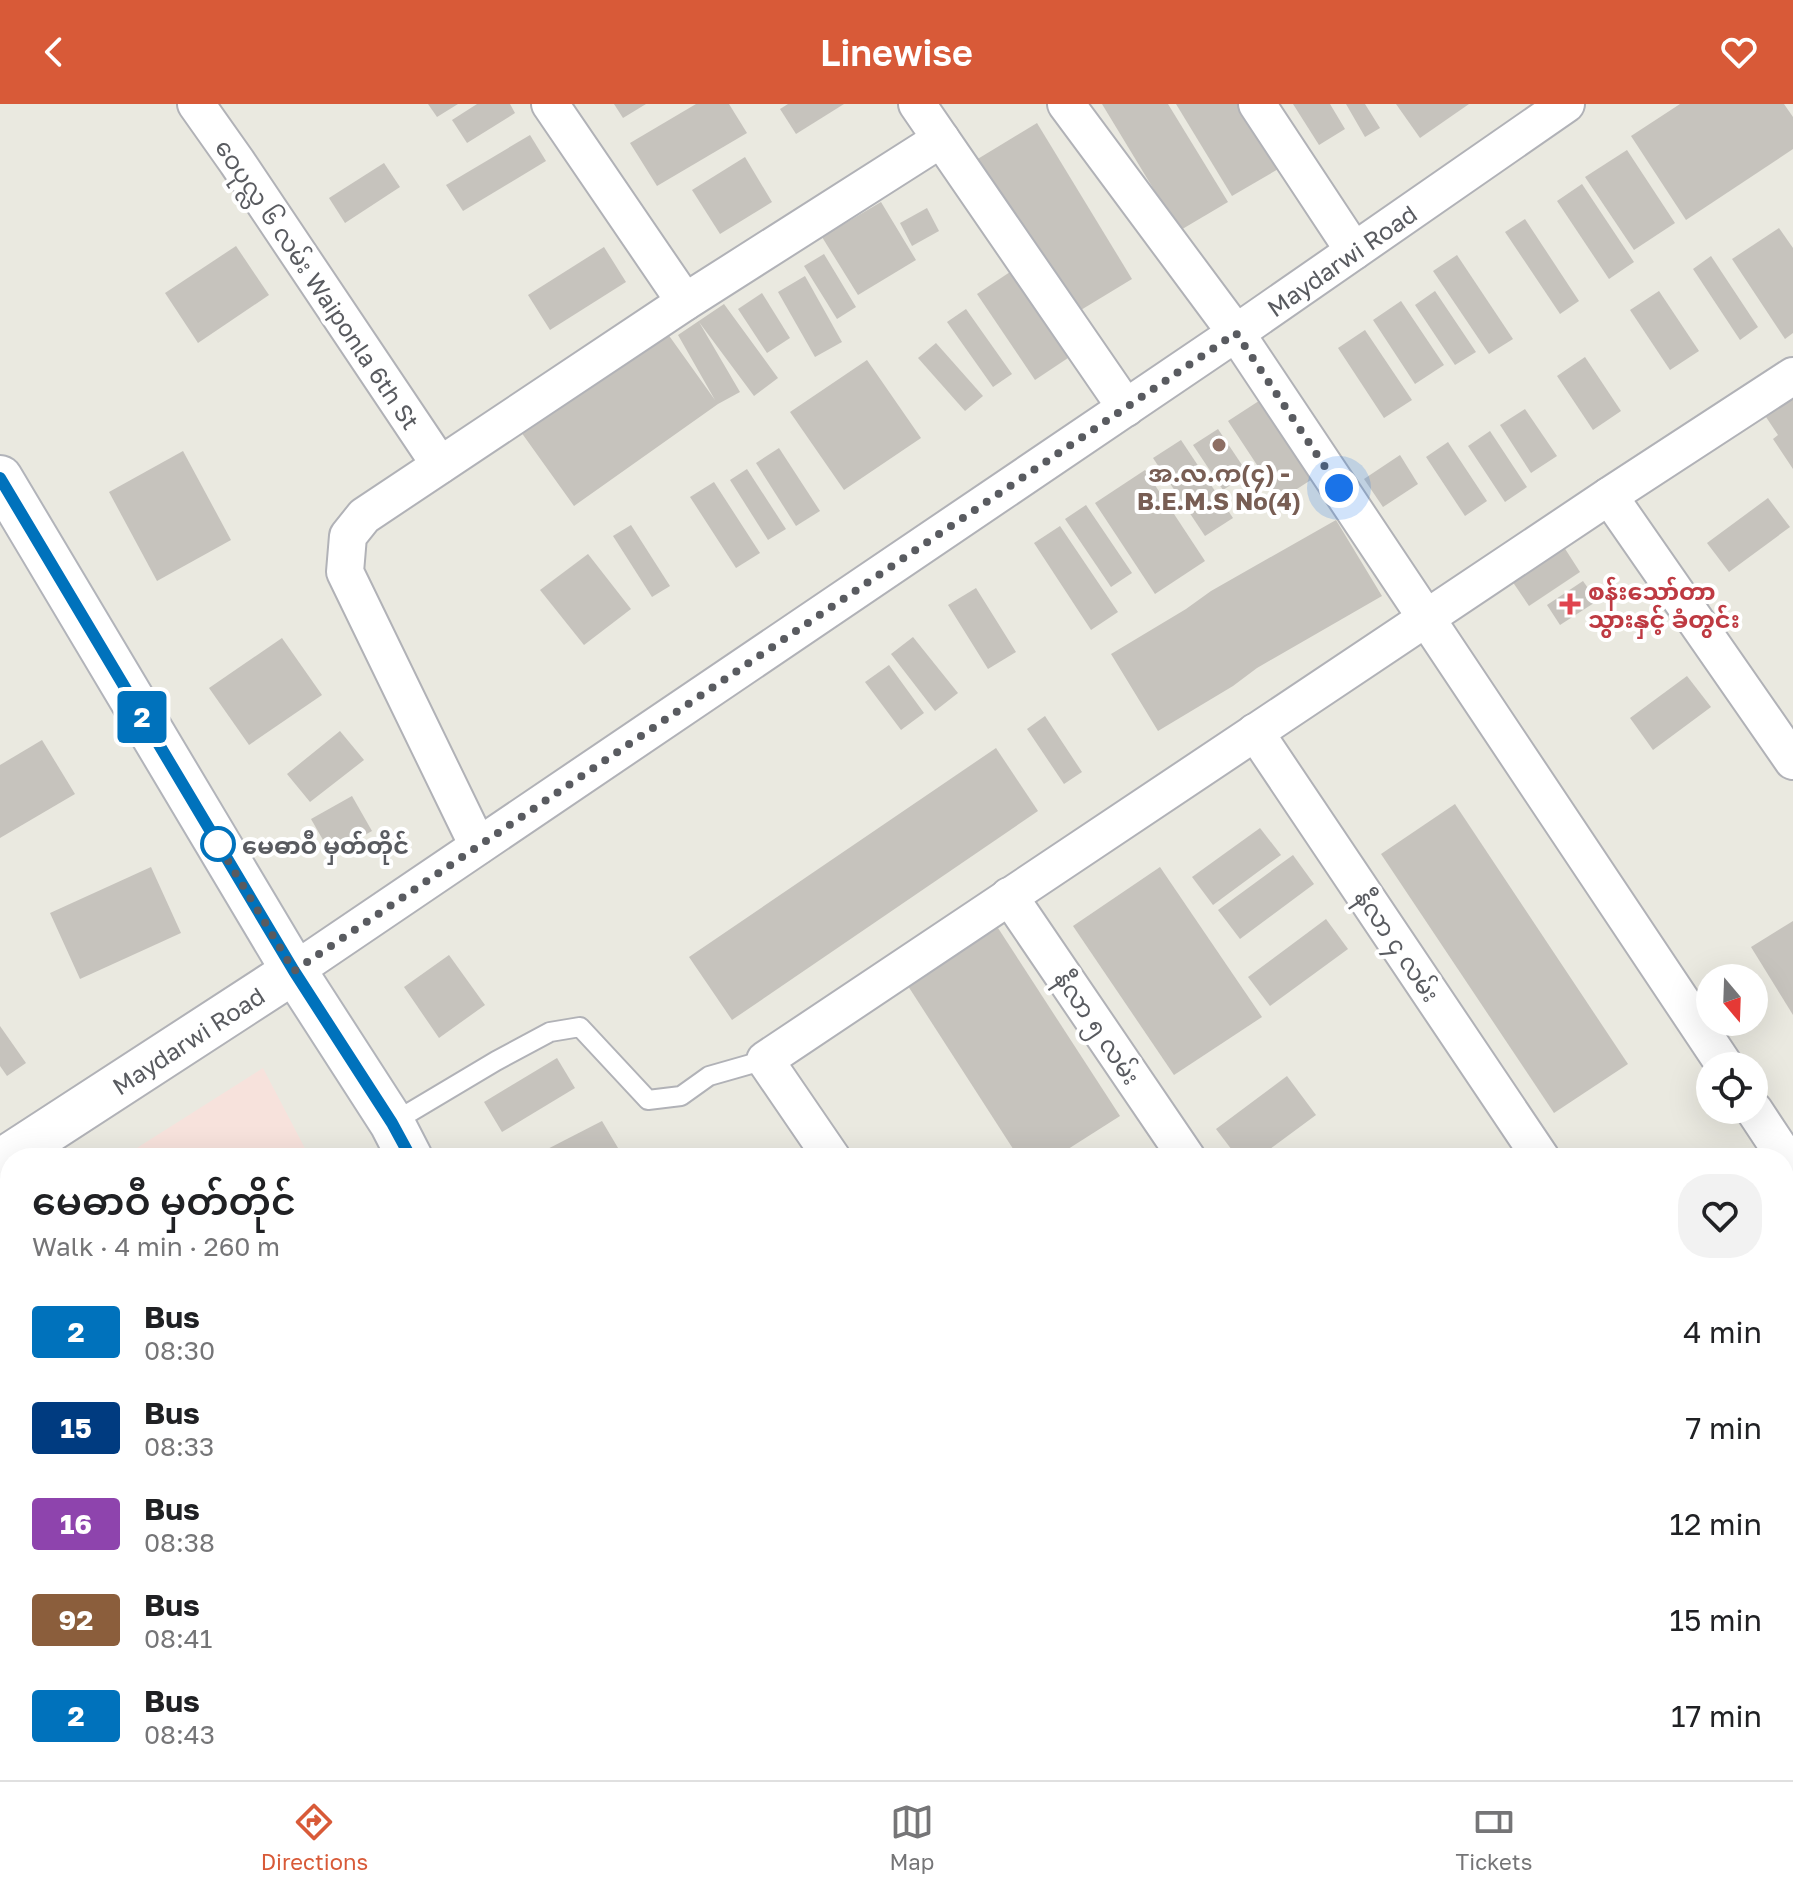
<!DOCTYPE html>
<meta charset="utf-8">
<style>
:root{--surface:#fff;--page:#f2f2f2;--text:#202124;--muted:#757577;--line:#e0e0e0;--accent:#d85a38}
body{margin:0;font-family:"Golos Text","Noto Sans Myanmar",sans-serif;background:var(--page);color:var(--text);height:100vh;display:flex;flex-direction:column;font-size:30px;white-space:nowrap}
*{box-sizing:border-box;margin:0}
p{font-size:26px;color:var(--muted)}
.icon{flex:none;width:44px;height:44px;fill:none;stroke:currentColor;stroke-width:2;stroke-linecap:round;stroke-linejoin:round}
.map{position:relative;flex:1;overflow:hidden}
.details{position:absolute;left:0px;top:1044px;width:1794px;height:632px;display:flex;flex-direction:column;background:var(--surface);border-radius:32px 32px 0 0;box-shadow:0 8px 32px #0002}
.details>*{flex:none}
.badge{padding:0 16px;border-radius:6px;font-size:28px;line-height:52px}
.needle{width:52px;rotate:161deg}
.fabs{position:absolute;left:1696px;top:860px;display:grid;gap:16px}
.fabs a{display:grid;place-items:center;width:72px;height:72px;border-radius:50%;background:var(--surface);box-shadow:0 8px 32px #0002;font-size:40px}
.you{position:absolute;width:40px;height:40px;margin:-20px;border:6px solid #fff;border-radius:50%;background:#1a73e8;box-shadow:0 0 0 12px #1a73e833}
.map>.badge{position:absolute;translate:-50% -50%;box-shadow:0 0 0 4px #fff}
.round{display:grid;place-items:center;flex:none;width:84px;height:84px;border-radius:32px;background:var(--page)}
.headline{display:flex;align-items:center;justify-content:space-between;height:136px;padding:0 32px}
h1{font-size:38px;font-weight:600;line-height:60px}
ul{padding:0;list-style:none}
li{display:flex;align-items:center;gap:24px;height:96px;padding:0 32px}
li div{flex:1}
li b{display:block;font-size:30px}
li em{font-style:normal}
li .badge{min-width:88px;font-weight:700;text-align:center}
header{display:flex;justify-content:space-between;align-items:center;height:104px;padding:0 32px;background:var(--accent);color:#fff;font-size:36px;font-weight:600}
.tabs{display:flex;justify-content:space-around;align-items:center;height:112px;border-top:2px solid var(--line);background:var(--surface);font-size:22px;color:var(--muted)}
.tabs a{display:grid;justify-items:center;gap:4px}
.tabs .selected{color:var(--accent)}
.map>svg:first-child{display:block}
.medical{fill:#f7e2dc}
.building{fill:#c6c3bd}
.lines{fill:none;stroke-linecap:round;stroke-linejoin:round}
.service-casing{stroke:#b1b2b7;stroke-width:22}
.minor-casing{stroke:#b1b2b7;stroke-width:40}
.tertiary-casing{stroke:#b1b2b7;stroke-width:48}
.secondary-casing{stroke:#b2b4ba;stroke-width:48}
.service{stroke:#fff;stroke-width:18}
.minor{stroke:#fff;stroke-width:36}
.tertiary{stroke:#fff;stroke-width:44}
.secondary{stroke:#fff;stroke-width:44}
.line-casing{stroke:#fff;stroke-width:18}
.line{stroke:#0072bc;stroke-width:12}
.walk{stroke:#595b60;stroke-width:8;stroke-dasharray:0 14.4}
.education-dot{fill:#8d6e63;stroke:#fff;stroke-width:3}
.health-dot{fill:#e0444e;stroke:#fff;stroke-width:3}
.stop-dot{fill:#fff;stroke:#0072bc;stroke-width:4}
.labels{text-anchor:middle;dominant-baseline:central;stroke-width:8;stroke-linejoin:round;paint-order:stroke}
.street-label{font-size:24px;fill:#595b60;stroke:#fff}
.education-label{font-size:24px;font-weight:bold;fill:#785e54;stroke:#fff}
.health-label{font-size:24px;font-weight:bold;fill:#be3a42;stroke:#fff;text-anchor:start}
.stop-label{font-size:24px;font-weight:bold;fill:#595b60;stroke:#fff;text-anchor:start}
</style>
<header><svg class="icon" aria-label="back" viewBox="0 0 24 24"><path d="M15 5l-7 7 7 7"/></svg>Linewise<svg class="icon" aria-label="heart" viewBox="0 0 24 24"><path d="M12 20l-8-8c-3-5 5-10 8-4 3-6 11-1 8 4z"/></svg></header>
<div class="map">
<svg width="1793" height="1676" viewBox="0 0 1793 1676">
<rect width="100%" height="100%" fill="#eae9e0"/>
<!-- medical -->
<g class="medical">
<polygon points="263,964 310,1054 121,1054"/>
<polygon points="10,1125 10,1666 642,1666 648,1676 0,1676 0,1131"/>
</g>
<!-- building -->
<g class="building">
<polygon points="428,0 458,0 437,13"/>
<polygon points="477,0 510,0 515,9 467,39 452,16"/>
<polygon points="614,0 646,0 623,14"/>
<polygon points="696,0 729,0 747,29 657,82 630,39"/>
<polygon points="788,0 844,0 796,30 780,5"/>
<polygon points="1102,0 1168,0 1228,98 1179,127"/>
<polygon points="1176,0 1241,0 1280,64 1232,92"/>
<polygon points="1293,0 1330,0 1345,25 1319,41"/>
<polygon points="1346,0 1365,0 1380,24 1365,33"/>
<polygon points="1396,0 1469,0 1420,34"/>
<polygon points="1680,0 1784,0 1793,13 1793,45 1686,116 1631,32"/>
<polygon points="1037,19 1132,175 1071,212 976,56"/>
<polygon points="530,31 546,57 463,107 446,81"/>
<polygon points="1627,46 1675,119 1634,146 1585,73"/>
<polygon points="745,53 772,98 720,130 692,86"/>
<polygon points="384,59 400,83 345,119 329,94"/>
<polygon points="1582,80 1634,158 1609,175 1557,97"/>
<polygon points="881,98 916,156 858,191 822,133"/>
<polygon points="927,104 939,127 912,142 900,119"/>
<polygon points="1525,115 1579,197 1560,210 1505,128"/>
<polygon points="1779,124 1793,144 1793,229 1785,235 1732,155"/>
<polygon points="236,142 269,191 198,239 165,189"/>
<polygon points="604,143 626,178 550,226 528,191"/>
<polygon points="824,150 856,203 837,215 804,162"/>
<polygon points="1457,151 1513,235 1489,250 1433,167"/>
<polygon points="1711,152 1758,223 1740,236 1693,165"/>
<polygon points="1010,168 1068,254 1035,276 977,190"/>
<polygon points="805,172 842,238 815,253 778,188"/>
<polygon points="1435,187 1476,248 1455,261 1415,201"/>
<polygon points="1659,187 1699,247 1670,266 1630,206"/>
<polygon points="762,189 790,234 767,249 738,205"/>
<polygon points="1401,197 1444,261 1415,280 1373,216"/>
<polygon points="724,200 778,274 754,292 699,218 740,288 718,300 574,402 521,328 665,226 715,296 678,231"/>
<polygon points="966,205 1012,270 993,283 947,218"/>
<polygon points="1365,226 1412,296 1384,314 1338,244"/>
<polygon points="936,239 983,292 965,307 918,254"/>
<polygon points="1585,253 1621,307 1593,326 1557,272"/>
<polygon points="867,256 921,334 844,386 790,308"/>
<polygon points="1793,287 1793,365 1773,335 1778,331 1762,307"/>
<polygon points="1265,293 1317,372 1280,396 1228,317"/>
<polygon points="1525,305 1557,352 1531,369 1500,321"/>
<polygon points="1218,325 1248,370 1223,386 1193,341"/>
<polygon points="1490,327 1527,383 1505,398 1468,342"/>
<polygon points="1181,336 1233,414 1205,432 1153,354"/>
<polygon points="1448,338 1487,397 1465,412 1426,353"/>
<polygon points="779,344 820,407 796,422 756,359"/>
<polygon points="183,347 231,436 157,477 109,388"/>
<polygon points="1400,351 1418,380 1383,403 1364,375"/>
<polygon points="747,365 786,425 768,436 730,376"/>
<polygon points="1145,366 1205,457 1155,490 1095,399"/>
<polygon points="714,378 760,449 736,464 690,393"/>
<polygon points="1768,394 1790,423 1729,468 1707,439"/>
<polygon points="1086,401 1132,469 1111,483 1065,415"/>
<polygon points="1336,416 1382,492 1257,564 1233,582 1158,627 1111,550 1186,505 1211,487"/>
<polygon points="631,421 670,482 652,493 613,432"/>
<polygon points="1060,422 1118,508 1091,526 1034,439"/>
<polygon points="1562,440 1580,468 1529,502 1510,474"/>
<polygon points="588,450 631,505 584,541 540,486"/>
<polygon points="1583,477 1597,497 1560,521 1547,501"/>
<polygon points="976,484 1016,548 988,565 948,501"/>
<polygon points="913,533 958,589 935,607 891,550"/>
<polygon points="282,534 322,591 249,641 209,584"/>
<polygon points="889,561 924,609 901,626 865,578"/>
<polygon points="1687,572 1711,603 1653,646 1630,614"/>
<polygon points="1045,612 1082,668 1064,680 1027,625"/>
<polygon points="340,627 364,656 310,698 287,670"/>
<polygon points="42,636 75,690 0,734 0,661"/>
<polygon points="996,644 1038,707 732,916 689,853"/>
<polygon points="352,692 372,727 331,750 311,715"/>
<polygon points="1455,700 1628,960 1554,1009 1381,750"/>
<polygon points="1260,724 1281,751 1213,801 1192,773"/>
<polygon points="1293,751 1314,780 1240,835 1218,806"/>
<polygon points="151,763 181,829 80,875 50,809"/>
<polygon points="1160,763 1262,913 1174,971 1073,822"/>
<polygon points="1326,815 1348,845 1270,902 1248,873"/>
<polygon points="1793,817 1793,911 1751,843"/>
<polygon points="998,824 1120,1012 1054,1054 1019,1054 908,882"/>
<polygon points="449,851 485,901 439,934 404,883"/>
<polygon points="0,922 26,959 7,972 0,962"/>
<polygon points="557,954 575,984 502,1028 484,998"/>
<polygon points="1287,972 1316,1011 1258,1054 1238,1054 1216,1025"/>
<polygon points="602,1017 624,1054 530,1054"/>
<polygon points="0,1179 10,1193 10,1227 0,1234"/>
<polygon points="811,1666 890,1666 873,1676 817,1676"/>
</g>
<g class="lines">
<!-- service casing -->
<g class="service-casing">
<polyline id="service" points="392,1019 496,957 550,928 580,923 648,996 681,992 709,972 765,956"/>
</g>
<!-- minor casing -->
<g class="minor-casing">
<g id="minor">
<polyline points="196,0 237,58 440,361"/>
<polyline points="550,0 685,198"/>
<polyline points="917,0 1126,304"/>
<polyline points="1066,0 1236,229 1725,962"/>
<polyline points="1257,0 1354,147"/>
<polyline points="1609,392 1793,657"/>
<polyline points="1255,628 1541,1054"/>
<polyline points="478,742 345,468 348,432 364,412 685,198 941,35"/>
<polyline points="1009,792 1187,1054"/>
<path id="s1" d="M294,867L1236,229L1566,0"/>
<polyline points="1754,1006 1793,1065"/>
<polyline points="832,1054 765,956 1609,392 1793,272"/>
<polyline points="1784,1137 1793,1131"/>
<polyline points="1247,1666 1254,1676"/>
<polyline points="1609,1666 1616,1676"/>
<polyline points="985,1676 1000,1666"/>
</g>
</g>
<!-- tertiary casing -->
<g class="tertiary-casing">
<g id="tertiary">
<path id="s2" d="M0,1058L294,867"/>
</g>
</g>
<!-- secondary casing -->
<g class="secondary-casing">
<g id="secondary">
<polyline points="0,374 294,867 392,1019 410,1054"/>
<polyline points="715,1666 720,1676"/>
</g>
</g>
<!-- service -->
<use href="#service" class="service"/>
<!-- minor -->
<use href="#minor" class="minor"/>
<!-- tertiary -->
<use href="#tertiary" class="tertiary"/>
<!-- secondary -->
<use href="#secondary" class="secondary"/>
</g>
<g class="lines">
<!-- line casing -->
<g class="line-casing">
<polyline id="line" points="0,374 294,867 392,1019 411,1054"/>
</g>
<!-- line -->
<use href="#line" class="line"/>
<!-- walk -->
<polyline class="walk" points="218,740 212,730 294,867 1236,229 1339,384"/>
</g>
<!-- markers -->
<circle class="education-dot" cx="1219" cy="341" r="8"/>
<path class="health-dot" d="M1566 488h8v8h8v8h-8v8h-8v-8h-8v-8h8z"/>
<circle class="stop-dot" cx="218" cy="740" r="16"/>
<g class="labels">
<!-- street labels -->
<g class="street-label">
<text stroke="none"><textPath href="#s1" startOffset="1266">Maydarwi Road</textPath></text>
<text transform="translate(318 180) rotate(56)">ဝေပုလ္လ ၆ လမ်း Waiponla 6th St</text>
<text transform="translate(1398 841) rotate(56)">နီလာ ၄ လမ်း</text>
<text transform="translate(1098 923) rotate(56)">နီလာ ၅ လမ်း</text>
<text stroke="none"><textPath href="#s2" startOffset="224">Maydarwi Road</textPath></text>
</g>
<!-- education labels -->
<g class="education-label">
<text x="1219" y="368">အ.လ.က(၄) -<tspan x="1219" dy="28">B.E.M.S No(4)</tspan></text>
</g>
<!-- health labels -->
<g class="health-label">
<text x="1588" y="486">စန်းသော်တာ<tspan x="1588" dy="28">သွားနှင့် ခံတွင်း</tspan></text>
</g>
<!-- stop labels -->
<g class="stop-label">
<text x="242" y="740">မေဓာဝီ မှတ်တိုင်</text>
</g>
</g>
</svg>
<div class="fabs">
<a><svg class="needle" viewBox="-14 -14 28 28"><path d="M0-13l5 13h-10z" fill="#e53935"/><path d="M0 13l5-13h-10z" fill="#757577"/></svg></a>
<a><svg class="icon" aria-label="locate" viewBox="0 0 24 24"><circle cx="12" cy="12" r="6"/><path d="M12 2v4M12 18v4M2 12h4M18 12h4"/></svg></a>
</div>
<div class="you" style="left:1339px;top:384px"></div>
<b class="badge" style="left:142px;top:613px;background:#0072bc;color:#fff">2</b>
<section class="details">
<div class="headline"><div><h1>မေဓာဝီ မှတ်တိုင်</h1><p>Walk · 4 min · 260 m</p></div><a class="round"><svg class="icon" aria-label="heart" viewBox="0 0 24 24"><path d="M12 20l-8-8c-3-5 5-10 8-4 3-6 11-1 8 4z"/></svg></a></div>
<ul>
<li><span class="badge" style="background:#0072bc;color:#fff">2</span><div><b>Bus</b><p>08:30</p></div><em>4 min</em></li>
<li><span class="badge" style="background:#003b80;color:#fff">15</span><div><b>Bus</b><p>08:33</p></div><em>7 min</em></li>
<li><span class="badge" style="background:#8e44ad;color:#fff">16</span><div><b>Bus</b><p>08:38</p></div><em>12 min</em></li>
<li><span class="badge" style="background:#8b5e3c;color:#fff">92</span><div><b>Bus</b><p>08:41</p></div><em>15 min</em></li>
<li><span class="badge" style="background:#0072bc;color:#fff">2</span><div><b>Bus</b><p>08:43</p></div><em>17 min</em></li>
</ul>
</section>
</div>
<nav class="tabs">
<a class="selected"><svg class="icon" aria-label="directions" viewBox="0 0 24 24"><path d="M12 3l9 9-9 9-9-9zM9 14v-3h6M13 9l2 2-2 2"/></svg>Directions</a>
<a><svg class="icon" aria-label="map" viewBox="0 0 24 24"><path d="M3 6l6-2 6 2 6-2v14l-6 2-6-2-6 2zM9 4v14M15 6v14"/></svg>Map</a>
<a><svg class="icon" aria-label="tickets" viewBox="0 0 24 24"><path d="M3 7h18v10H3zM15 7v10"/></svg>Tickets</a>
</nav>
